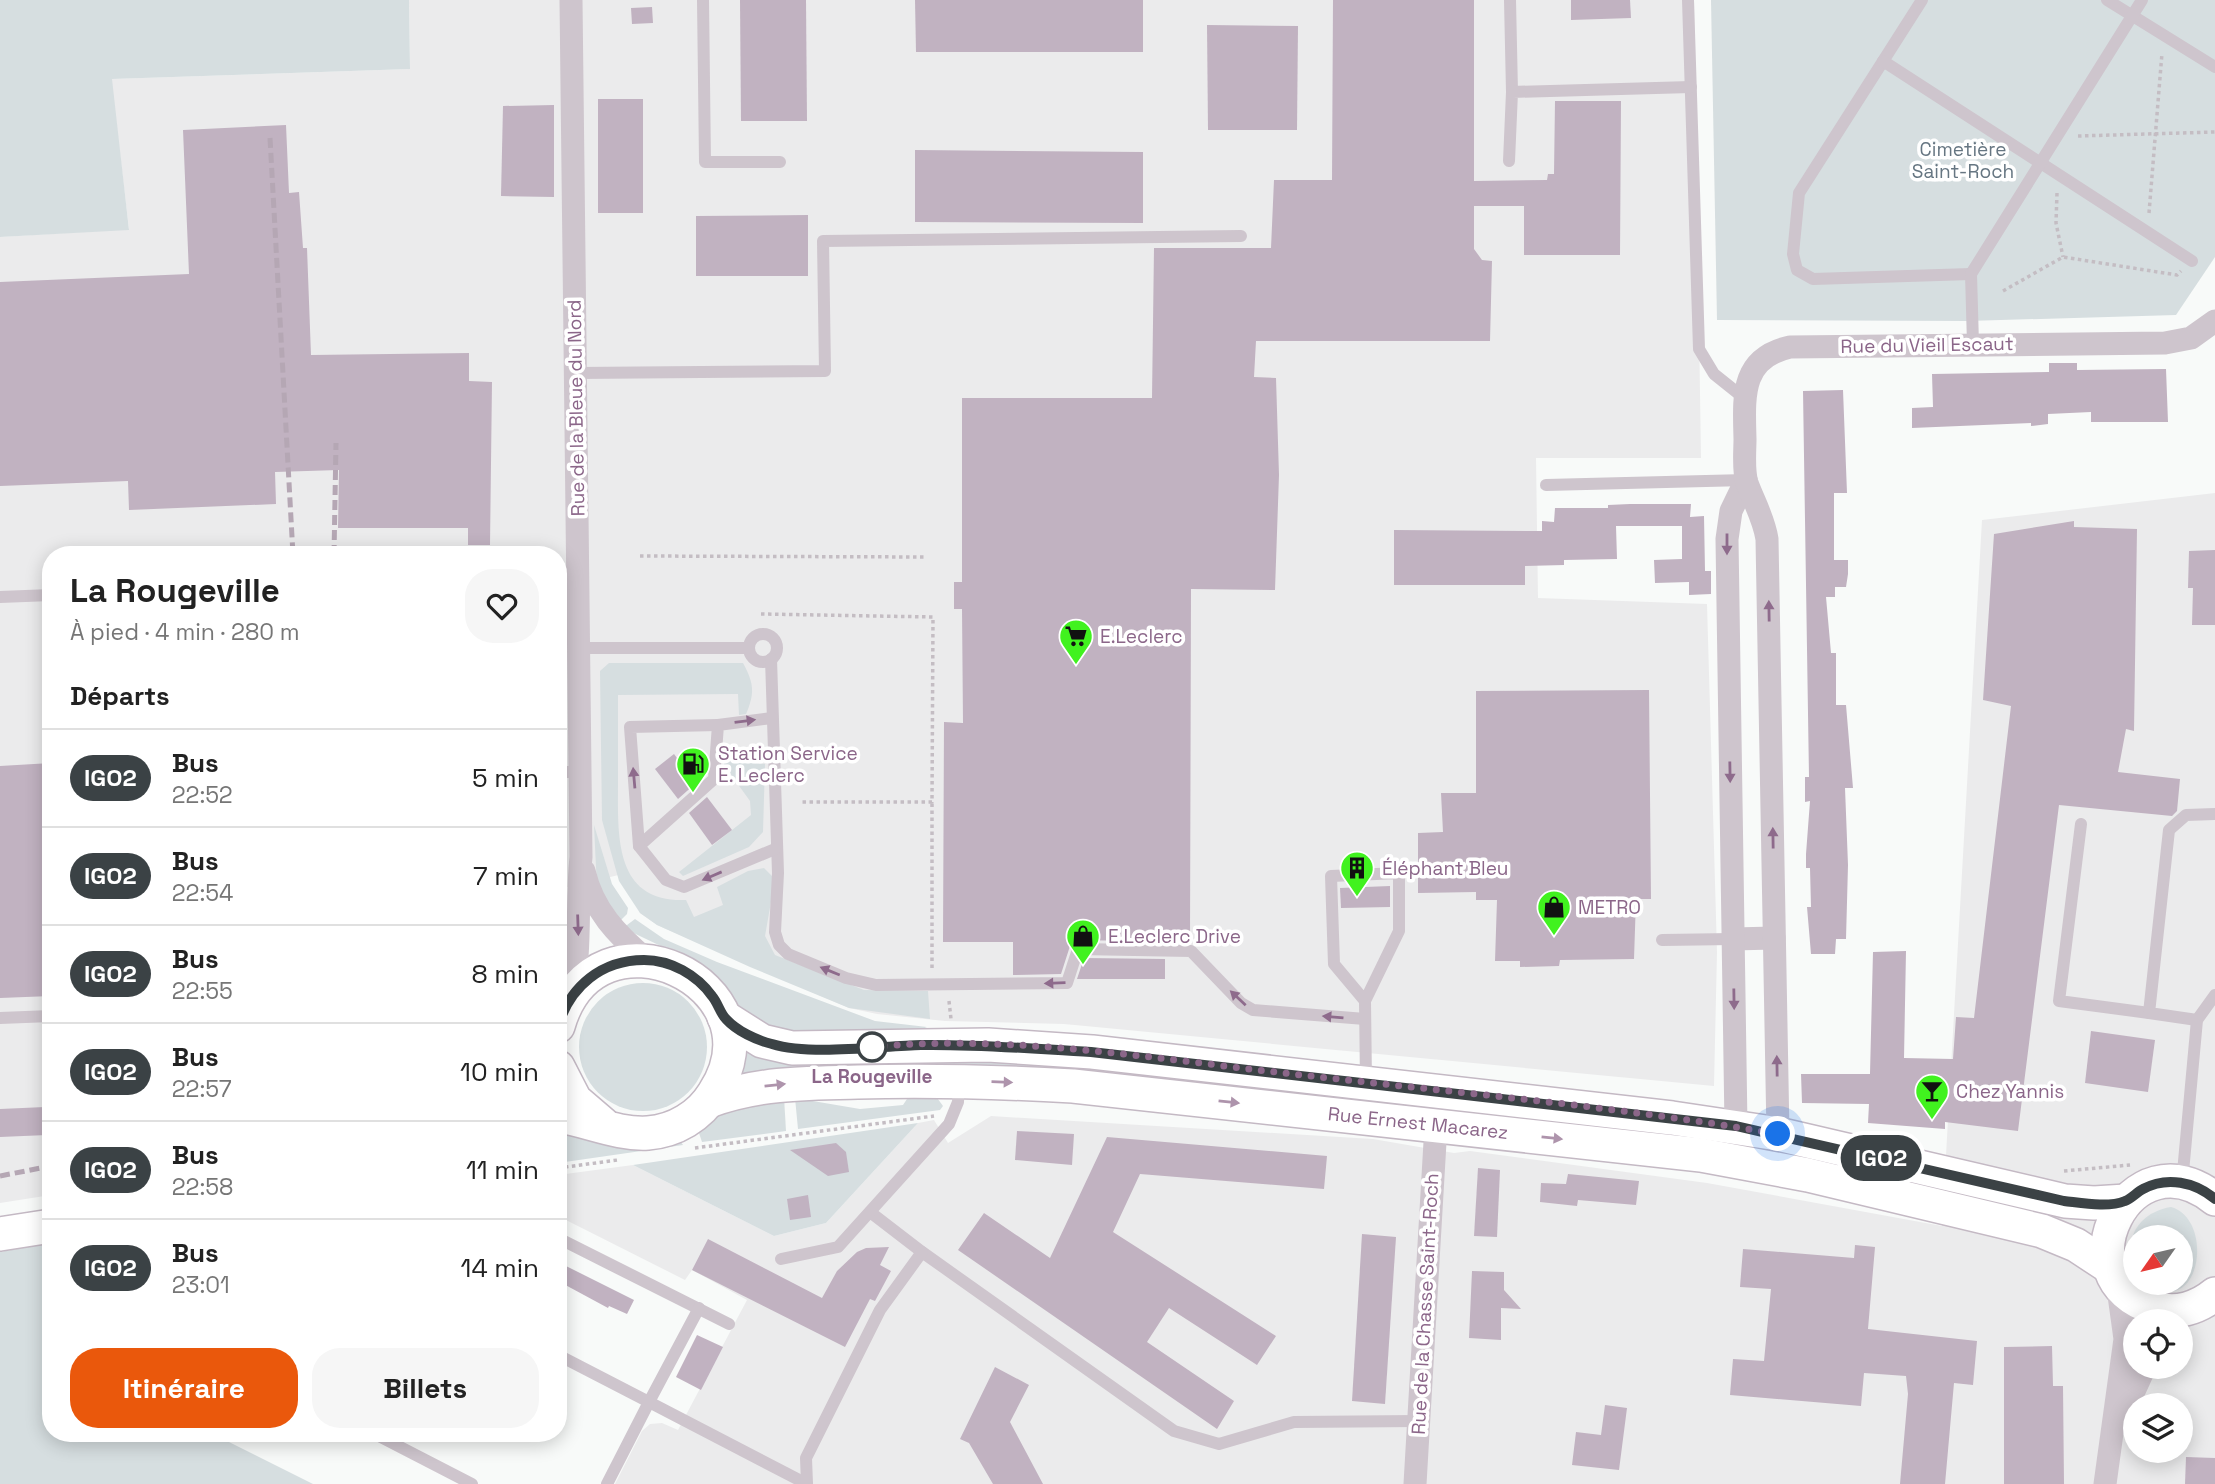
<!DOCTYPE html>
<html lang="fr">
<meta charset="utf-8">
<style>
:root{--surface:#fff;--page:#f6f6f6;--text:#222;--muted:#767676;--line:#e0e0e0;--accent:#ea580c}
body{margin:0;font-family:"Space Grotesk",sans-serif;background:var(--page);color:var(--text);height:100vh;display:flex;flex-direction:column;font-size:26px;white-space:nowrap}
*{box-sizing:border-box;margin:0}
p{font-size:23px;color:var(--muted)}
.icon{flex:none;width:38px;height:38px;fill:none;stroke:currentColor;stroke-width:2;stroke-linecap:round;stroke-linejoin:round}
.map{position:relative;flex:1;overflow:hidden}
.panel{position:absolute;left:42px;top:546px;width:525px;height:896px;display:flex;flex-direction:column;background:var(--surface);border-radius:28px;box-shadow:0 4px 18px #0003}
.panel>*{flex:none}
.badge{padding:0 14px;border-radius:23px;font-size:24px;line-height:46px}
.needle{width:46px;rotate:236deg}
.controls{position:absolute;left:2123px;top:1225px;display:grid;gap:14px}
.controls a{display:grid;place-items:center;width:70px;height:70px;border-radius:50%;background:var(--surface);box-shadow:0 4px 18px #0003;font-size:35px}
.you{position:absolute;width:35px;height:35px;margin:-18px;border:5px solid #fff;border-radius:50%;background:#1a73e8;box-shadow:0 0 0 10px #1a73e833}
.map>.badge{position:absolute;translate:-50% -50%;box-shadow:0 0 0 4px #fff}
h2{padding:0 28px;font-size:26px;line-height:63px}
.round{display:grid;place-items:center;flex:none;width:74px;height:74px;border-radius:28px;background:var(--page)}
.summary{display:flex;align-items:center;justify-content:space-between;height:119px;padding:0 28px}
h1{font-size:33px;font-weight:800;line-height:52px}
.button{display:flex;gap:14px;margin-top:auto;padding:14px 28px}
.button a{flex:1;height:80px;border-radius:28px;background:var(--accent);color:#fff;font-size:28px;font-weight:800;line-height:80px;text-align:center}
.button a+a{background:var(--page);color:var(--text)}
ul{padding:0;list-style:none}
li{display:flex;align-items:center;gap:21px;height:98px;padding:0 28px;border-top:2px solid var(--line)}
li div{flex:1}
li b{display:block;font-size:26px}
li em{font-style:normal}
li .badge{min-width:77px;font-weight:700;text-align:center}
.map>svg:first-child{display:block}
.built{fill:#ebebec;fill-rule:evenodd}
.green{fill:#d6dee0}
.building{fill:#c1b2c1}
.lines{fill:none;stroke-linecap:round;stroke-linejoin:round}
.secondary-casing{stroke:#c4b9c4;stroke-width:36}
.path{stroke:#c4bdc3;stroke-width:3.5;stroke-dasharray:3.5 3.5;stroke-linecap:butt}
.service{stroke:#cec5cd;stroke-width:12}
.minor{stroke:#cec5cd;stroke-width:23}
.secondary{stroke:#fff;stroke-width:33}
.rail{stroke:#b5a7b4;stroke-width:5;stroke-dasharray:10 5;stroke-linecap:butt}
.oneway{fill:#8e6b8c}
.oneway2{fill:#ae94ac}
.line-casing{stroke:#fff;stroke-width:16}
.line{stroke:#3b4245;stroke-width:10}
.walk{stroke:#8b6689;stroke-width:7;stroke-dasharray:0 12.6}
.stop-dot{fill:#fff;stroke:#3b4245;stroke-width:3.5}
.labels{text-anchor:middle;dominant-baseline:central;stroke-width:7;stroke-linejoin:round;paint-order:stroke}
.park-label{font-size:19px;fill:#667682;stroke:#fff}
.street-label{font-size:19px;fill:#8b6689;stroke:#fff}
.poi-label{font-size:19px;fill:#8b6689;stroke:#fff;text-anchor:start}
.stop-label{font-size:19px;font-weight:bold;fill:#8b6689;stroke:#fff}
</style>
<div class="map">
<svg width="2215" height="1484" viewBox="0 0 2215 1484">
<rect width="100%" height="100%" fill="#f8faf9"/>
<!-- built -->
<g class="built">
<polygon points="409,0 1694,0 1701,458 1536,458 1538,598 1707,604 1717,952 1714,1086 1064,1024 945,1021 877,1014 849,1008 657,925 640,913 623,874 563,888 565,940 558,956 558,555 51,555 51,1195 0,1203 0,237 129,229 111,79 410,69"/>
<path d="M2215,493V1484H615L642,1431L650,1424L662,1423L678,1430L747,1300L692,1270L685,1280L558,1216V1175L633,1165L774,1236L826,1223L918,1123L934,1120L948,1143L991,1116L1373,1139L1454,1153L1470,1151L1707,1183L1942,1226L1982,520ZM2135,1237H2180V1283H2135ZM2135,1321H2180V1367H2135ZM2135,1405H2180V1451H2135Z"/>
</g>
<!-- green -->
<g class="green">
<polygon points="0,0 409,0 410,69 112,79 129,230 0,237"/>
<polygon points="1711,0 2215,0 2215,257 2176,315 1967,321 1717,320"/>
<path d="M609,663H743C754,683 755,693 746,714L739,715L738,694L618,695C618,724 618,752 618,781C618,834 613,903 686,900L694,917L723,905L717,887L748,871L764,868L775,879L765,936L775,955L864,990L928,991L930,1019L849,1008L750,967L657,925L640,913L619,881L602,820L600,671Z"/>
<polygon points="724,760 765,764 763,832 749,847 683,876 679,872 751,815 750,801 724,765"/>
<polygon points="594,825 612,884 628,908 627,914 619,922 597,889"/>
<polygon points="635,919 664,939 717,962 875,1021 927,1027 920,1030 780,1036 746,1021 686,958 623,928"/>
<circle cx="643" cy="1047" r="64"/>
<polygon points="742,1045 1064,1061 1473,1106 1472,1117 740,1077 736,1075"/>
<polygon points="932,1091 943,1106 940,1110 798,1129 795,1098 860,1109 903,1105 911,1093"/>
<polygon points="784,1097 786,1131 702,1142 698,1130 714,1115"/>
<polygon points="918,1123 826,1223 774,1236 633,1165"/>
<polygon points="558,1130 679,1139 683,1145 565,1162 562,1160"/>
<path d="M2171,1207C2215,1219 2201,1321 2148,1283H2180V1237H2135V1268C2122,1238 2140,1212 2171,1207Z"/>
<polygon points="51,1243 51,1433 226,1433 225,1440 313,1484 0,1484 0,1252"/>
</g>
<!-- building -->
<g class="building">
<polygon points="740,0 806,0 807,121 741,121"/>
<polygon points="915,0 1143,0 1143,52 916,52"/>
<polygon points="1333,0 1474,0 1474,181 1547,180 1548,174 1554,174 1555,101 1621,101 1620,255 1524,255 1524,206 1474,206 1474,249 1482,260 1492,261 1490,341 1256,341 1254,377 1276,378 1279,475 1275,590 1191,589 1190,942 1077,940 1070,946 1061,974 1013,975 1013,942 943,942 944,722 963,723 962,609 954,609 954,582 962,582 962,398 1152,398 1154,248 1271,248 1274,180 1332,180"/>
<polygon points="1571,0 1630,0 1631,18 1571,20"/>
<polygon points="652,7 653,23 632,24 631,8"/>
<polygon points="1207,25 1298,26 1297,130 1208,130"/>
<rect x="598" y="99" width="45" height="114"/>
<polygon points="554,105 554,197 501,196 503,106"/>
<polygon points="286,125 289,193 299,192 303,248 307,248 311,355 469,353 469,381 492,382 490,545 468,545 468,528 338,528 339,470 275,472 276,504 129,510 128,481 0,486 0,282 189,274 183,130"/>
<polygon points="915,150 1143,152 1143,223 915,222"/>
<polygon points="808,215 808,276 696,276 696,216"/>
<polygon points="2049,363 2077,363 2077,370 2166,369 2168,422 2091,422 2091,412 2048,414 2048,424 2031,426 2031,423 1912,428 1912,408 1933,407 1932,374 2049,372"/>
<polygon points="1843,390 1847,493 1834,493 1834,560 1848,560 1848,574 1846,587 1835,587 1835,597 1826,597 1831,653 1836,653 1836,705 1846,705 1853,788 1845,788 1848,865 1846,939 1836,939 1835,954 1811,954 1807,907 1811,907 1810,868 1806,868 1806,854 1810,801 1805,802 1805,777 1809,777 1803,391"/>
<polygon points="1630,504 1691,504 1690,517 1704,516 1705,571 1711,571 1711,594 1689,595 1689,582 1655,583 1654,560 1682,559 1682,526 1616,526 1617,559 1564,560 1564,565 1525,566 1525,585 1394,585 1394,530 1542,531 1542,521 1554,522 1555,508 1608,508 1608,505"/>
<polygon points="2074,521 2074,527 2137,529 2134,731 2126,729 2118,772 2180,779 2177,811 2172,816 2059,805 2018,1131 1945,1122 1945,1129 1868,1123 1869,1104 1802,1103 1801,1074 1870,1074 1873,952 1906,951 1904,1058 1953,1059 1956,1017 1974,1018 2011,706 1983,700 1994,534"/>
<polygon points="2215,550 2215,625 2192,625 2193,588 2188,588 2189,551"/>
<polygon points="1649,690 1651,899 1636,899 1634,959 1560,960 1559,966 1520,967 1520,961 1495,961 1497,900 1476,900 1476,892 1418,893 1418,833 1443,832 1441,793 1476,793 1476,691"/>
<polygon points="674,754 696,783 678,799 655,769"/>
<polygon points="51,763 51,996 0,998 0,766"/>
<polygon points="707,797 732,830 712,845 689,813"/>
<polygon points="1390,886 1390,907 1341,908 1340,888"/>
<polygon points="1084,958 1165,959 1165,979 1077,979"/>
<polygon points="2091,1031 2155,1040 2148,1092 2085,1083"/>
<polygon points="45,1107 47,1135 0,1137 0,1109"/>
<polygon points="1017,1131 1074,1134 1072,1165 1015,1160"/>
<polygon points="1107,1137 1327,1156 1324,1189 1140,1174 1113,1232 1276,1336 1257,1365 1169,1308 1147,1342 1234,1401 1217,1429 958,1250 984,1213 1050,1258"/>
<polygon points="836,1143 846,1152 849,1172 828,1176 790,1150"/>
<polygon points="1478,1168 1500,1170 1497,1237 1474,1236"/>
<polygon points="1568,1174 1639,1181 1636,1205 1578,1200 1577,1206 1540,1202 1541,1183 1566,1184"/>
<polygon points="808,1195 811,1217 790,1220 787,1199"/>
<polygon points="1362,1234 1396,1237 1385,1404 1352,1401"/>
<polygon points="708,1239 822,1298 837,1271 857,1252 866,1248 889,1247 880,1265 891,1271 875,1301 870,1299 845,1347 692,1270"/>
<polygon points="1855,1245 1875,1247 1868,1329 1977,1341 1973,1385 1954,1383 1945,1484 1900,1484 1908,1394 1906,1376 1864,1373 1861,1406 1730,1395 1733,1359 1764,1361 1771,1289 1740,1287 1743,1249 1854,1258"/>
<polygon points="558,1262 634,1300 627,1314 609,1306 608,1308 558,1281"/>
<polygon points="1472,1271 1504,1272 1504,1290 1521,1309 1501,1308 1501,1340 1469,1338"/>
<polygon points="697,1335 723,1347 701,1390 676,1377"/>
<polygon points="2052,1346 2053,1386 2063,1386 2064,1484 2004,1484 2004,1347"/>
<polygon points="995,1367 1029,1385 1010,1422 1043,1484 993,1484 969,1443 960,1439"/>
<polygon points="1605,1405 1627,1408 1619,1470 1572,1465 1576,1432 1601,1435"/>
<polygon points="2186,1457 2215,1458 2215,1484 2185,1484"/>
</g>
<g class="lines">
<!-- secondary casing -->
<g class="secondary-casing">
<g id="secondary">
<polyline points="724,1017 762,1041 792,1048 988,1045 1092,1052 1672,1118 1778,1134 2065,1201 2094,1203 2126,1201"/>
<path d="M558,1026C595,895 785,984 714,1093C700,1116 675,1131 648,1133C618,1135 587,1120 558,1116"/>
<polyline points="558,1067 575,1100 603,1124"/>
<path d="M709,1101C757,1083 806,1083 858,1082C930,1080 1001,1082 1073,1086L1701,1155L1808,1175L2042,1231L2076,1245L2111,1268"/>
<path d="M2215,1199C2130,1130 2056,1280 2155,1308C2176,1315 2198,1308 2215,1294"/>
<polyline points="0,1234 51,1226"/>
</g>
</g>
<!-- path -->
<g class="path">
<polyline points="2078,136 2215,132"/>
<polyline points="2057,193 2056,223 2063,257"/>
<polyline points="2149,213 2162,53"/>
<polyline points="2003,291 2063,257 2177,275 2181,271"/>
<polyline points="640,556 925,557"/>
<polyline points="761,614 933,617 932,802 800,802"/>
<polyline points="932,968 932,802"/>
<polyline points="949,1001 951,1019"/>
<polyline points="695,1148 934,1116"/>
<polyline points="558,1168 618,1160"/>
<polyline points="2064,1171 2130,1165"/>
<polyline points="2180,1351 2184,1353"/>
</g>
<!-- service -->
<g class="service">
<polyline points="703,0 705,162 780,162"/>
<polyline points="1510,0 1512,92"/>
<polyline points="1688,0 1699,349 1714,374 1744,398"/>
<polyline points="1922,0 1799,193 1793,254 1797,270 1813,279 1971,274"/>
<polyline points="2107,0 2215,67"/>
<polyline points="1883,61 2192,261"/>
<polyline points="1509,161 1512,92 1691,87"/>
<polyline points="1973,344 1971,274 2142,0"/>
<polyline points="576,373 825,371 823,241 1241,236"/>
<polyline points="1546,485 1746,480"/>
<polyline points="0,597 51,595"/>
<circle cx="763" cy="648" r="14"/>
<polyline points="580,648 749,648"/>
<polyline points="771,659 778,873 775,932 779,945 788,954 846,978 876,985 1067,983 1078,949 1191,951 1241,1003 1253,1010 1365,1019"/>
<polyline points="772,718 718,725 714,779 639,846 666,880 684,887 775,849"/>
<polyline points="558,772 581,772"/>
<polyline points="2081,824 2059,1001 2149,1013"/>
<polyline points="639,846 630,727 718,725"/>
<polyline points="1662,940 1733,939"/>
<polyline points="1365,1001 1334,964 1331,876 1399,873 1399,931 1365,1001 1366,1082"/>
<polyline points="0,1018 51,1016"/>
<polyline points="2197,1020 2149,1013 2169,830 2186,815 2215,814"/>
<polyline points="2182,1183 2197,1020 2215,995"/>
<polyline points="870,1212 922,1252 1174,1431 1219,1444 1294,1422 1418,1421"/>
<polyline points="558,1238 729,1324"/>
<polyline points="781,1259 838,1247 949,1124 958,1102 959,1082"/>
<polyline points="699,1308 649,1402 807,1484"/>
<polyline points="558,1355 649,1402 607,1484"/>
<polyline points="373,1433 472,1484"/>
<polyline points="807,1484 806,1458 880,1310 922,1252"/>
</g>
<!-- minor -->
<g class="minor">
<path d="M571,0L581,857C576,905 582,951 571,998"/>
<path d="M584,871C593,910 617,935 647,960"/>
<polyline points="1733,939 1774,938"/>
<polyline points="1736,1126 1727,539 1731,511 1746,480"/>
<path d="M1778,1134L1767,539C1764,519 1754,502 1747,483C1743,470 1745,452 1745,439C1744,397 1740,358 1790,347L2165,343L2191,338L2215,321"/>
<polyline points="2125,1411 2145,1367"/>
<polyline points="1415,1484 1436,1125"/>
<polyline points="2105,1484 2125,1339 2117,1281"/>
</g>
<!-- secondary -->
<use href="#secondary" class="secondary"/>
<!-- rail -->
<g class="rail">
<polyline points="270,138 293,555"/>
<polyline points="334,555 336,443"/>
<polyline points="0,1176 51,1166"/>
</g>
</g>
<!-- one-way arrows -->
<defs><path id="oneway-solid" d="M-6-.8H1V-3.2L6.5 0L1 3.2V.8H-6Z" transform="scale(1.75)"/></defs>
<g class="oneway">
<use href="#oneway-solid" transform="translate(1727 544) rotate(90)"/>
<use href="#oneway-solid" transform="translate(1769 611) rotate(-91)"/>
<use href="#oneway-solid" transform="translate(745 721) rotate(-7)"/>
<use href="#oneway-solid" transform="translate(1730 772) rotate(89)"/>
<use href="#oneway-solid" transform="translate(634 778) rotate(-95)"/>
<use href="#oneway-solid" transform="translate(1773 838) rotate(-91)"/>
<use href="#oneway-solid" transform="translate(712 876) rotate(157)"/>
<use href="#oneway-solid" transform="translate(578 925) rotate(88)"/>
<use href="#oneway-solid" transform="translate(830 971) rotate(-158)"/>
<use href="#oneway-solid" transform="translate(1055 983) rotate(178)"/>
<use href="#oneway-solid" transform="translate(1238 998) rotate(-137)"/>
<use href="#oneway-solid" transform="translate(1734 999) rotate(89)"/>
<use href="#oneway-solid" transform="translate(1333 1017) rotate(-175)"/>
<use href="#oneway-solid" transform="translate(1777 1066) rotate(-91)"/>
</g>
<g class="oneway2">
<use href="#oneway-solid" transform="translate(1002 1082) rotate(2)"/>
<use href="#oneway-solid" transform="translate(775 1085) rotate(-6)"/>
<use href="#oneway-solid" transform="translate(1229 1102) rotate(6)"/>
<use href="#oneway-solid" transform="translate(1552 1138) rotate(6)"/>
</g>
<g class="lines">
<!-- line casing -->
<g class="line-casing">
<path id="line" d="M558,1026C570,986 602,960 644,960C671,960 697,975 712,996C718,1003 720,1013 726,1019C737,1031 756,1040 772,1044C811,1056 879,1046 921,1045C978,1044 1035,1049 1091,1052L1736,1126L2064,1201C2082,1203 2108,1208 2125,1201C2131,1199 2137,1192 2143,1189C2167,1176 2195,1182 2215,1199"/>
</g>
<!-- line -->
<use href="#line" class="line"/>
<!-- walk -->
<path class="walk" d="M872,1047C1008,1034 1149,1058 1284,1073C1448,1092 1615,1106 1778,1134"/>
</g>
<!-- icons -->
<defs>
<g id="supermarket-pin" transform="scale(1.75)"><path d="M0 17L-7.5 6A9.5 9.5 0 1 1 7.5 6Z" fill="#41f21f" stroke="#fff"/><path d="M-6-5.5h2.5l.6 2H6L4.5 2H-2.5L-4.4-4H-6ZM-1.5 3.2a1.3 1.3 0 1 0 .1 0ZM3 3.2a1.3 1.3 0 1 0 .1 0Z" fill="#111"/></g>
<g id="fuel-pin" transform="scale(1.75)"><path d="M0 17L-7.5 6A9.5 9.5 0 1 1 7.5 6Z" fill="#41f21f" stroke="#fff"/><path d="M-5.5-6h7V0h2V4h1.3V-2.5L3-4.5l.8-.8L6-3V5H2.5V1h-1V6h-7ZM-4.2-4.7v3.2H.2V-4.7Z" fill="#111"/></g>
<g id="building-pin" transform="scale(1.75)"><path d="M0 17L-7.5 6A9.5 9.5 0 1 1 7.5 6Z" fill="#41f21f" stroke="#fff"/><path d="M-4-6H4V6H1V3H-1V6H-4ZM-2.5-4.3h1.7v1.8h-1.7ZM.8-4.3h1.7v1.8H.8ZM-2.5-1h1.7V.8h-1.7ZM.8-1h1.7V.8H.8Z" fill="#111"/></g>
<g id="shop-pin" transform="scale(1.75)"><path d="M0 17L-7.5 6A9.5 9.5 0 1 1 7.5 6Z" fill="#41f21f" stroke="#fff"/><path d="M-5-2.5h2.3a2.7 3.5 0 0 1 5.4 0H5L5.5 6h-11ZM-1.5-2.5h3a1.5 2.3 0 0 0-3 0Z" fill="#111"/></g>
<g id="bar-pin" transform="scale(1.75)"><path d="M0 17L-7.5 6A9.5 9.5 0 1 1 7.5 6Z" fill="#41f21f" stroke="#fff"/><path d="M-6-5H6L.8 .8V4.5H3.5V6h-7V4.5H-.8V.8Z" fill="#111"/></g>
</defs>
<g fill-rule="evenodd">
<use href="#supermarket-pin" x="1076" y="636"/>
<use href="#fuel-pin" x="693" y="764"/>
<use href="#building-pin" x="1357" y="868"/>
<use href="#shop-pin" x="1554" y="907"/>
<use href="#shop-pin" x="1083" y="936"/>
<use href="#bar-pin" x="1932" y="1091"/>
</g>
<!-- markers -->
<circle class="stop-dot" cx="872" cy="1047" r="14"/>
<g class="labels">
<!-- park labels -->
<g class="park-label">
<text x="1963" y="149">Cimetière<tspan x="1963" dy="22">Saint-Roch</tspan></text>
</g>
<!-- street labels -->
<g class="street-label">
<text transform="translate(1927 345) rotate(-1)">Rue du Vieil Escaut</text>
<text transform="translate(576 408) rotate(-91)">Rue de la Bleue du Nord</text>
<text transform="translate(1418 1123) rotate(6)">Rue Ernest Macarez</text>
<text transform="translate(1425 1304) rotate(-87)">Rue de la Chasse Saint-Roch</text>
</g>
<!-- poi labels -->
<g class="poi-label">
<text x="1100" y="636">E.Leclerc</text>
<text x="718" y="753">Station Service<tspan x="718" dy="22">E. Leclerc</tspan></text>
<text x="1382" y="868">Éléphant Bleu</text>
<text x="1578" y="907">METRO</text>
<text x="1108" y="936">E.Leclerc Drive</text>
<text x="1956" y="1091">Chez Yannis</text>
</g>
<!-- stop labels -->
<g class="stop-label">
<text x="872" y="1076">La Rougeville</text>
</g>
</g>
</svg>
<div class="controls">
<a><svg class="needle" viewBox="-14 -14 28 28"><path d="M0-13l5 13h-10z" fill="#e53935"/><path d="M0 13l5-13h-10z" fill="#767676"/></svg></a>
<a><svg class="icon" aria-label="locate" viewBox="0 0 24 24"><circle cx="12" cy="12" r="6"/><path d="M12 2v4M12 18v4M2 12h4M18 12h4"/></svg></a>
<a><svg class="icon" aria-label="layers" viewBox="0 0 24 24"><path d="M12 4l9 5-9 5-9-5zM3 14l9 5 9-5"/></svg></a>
</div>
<div class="you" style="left:1778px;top:1134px"></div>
<b class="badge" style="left:1881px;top:1158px;background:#3b4245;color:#fff">IGO2</b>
<section class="panel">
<div class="summary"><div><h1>La Rougeville</h1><p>À pied · 4 min · 280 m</p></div><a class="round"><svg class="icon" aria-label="heart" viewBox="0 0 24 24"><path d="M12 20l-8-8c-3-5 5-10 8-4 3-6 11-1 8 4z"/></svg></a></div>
<h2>Départs</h2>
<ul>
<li><span class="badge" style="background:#3b4245;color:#fff">IGO2</span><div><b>Bus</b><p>22:52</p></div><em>5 min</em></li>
<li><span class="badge" style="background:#3b4245;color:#fff">IGO2</span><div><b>Bus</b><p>22:54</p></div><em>7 min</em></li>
<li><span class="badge" style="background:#3b4245;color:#fff">IGO2</span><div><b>Bus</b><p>22:55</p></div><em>8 min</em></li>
<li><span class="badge" style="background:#3b4245;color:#fff">IGO2</span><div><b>Bus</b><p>22:57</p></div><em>10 min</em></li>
<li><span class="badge" style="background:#3b4245;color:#fff">IGO2</span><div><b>Bus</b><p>22:58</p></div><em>11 min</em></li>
<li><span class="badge" style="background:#3b4245;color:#fff">IGO2</span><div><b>Bus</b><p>23:01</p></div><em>14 min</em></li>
</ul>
<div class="button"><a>Itinéraire</a><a>Billets</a></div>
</section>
</div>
